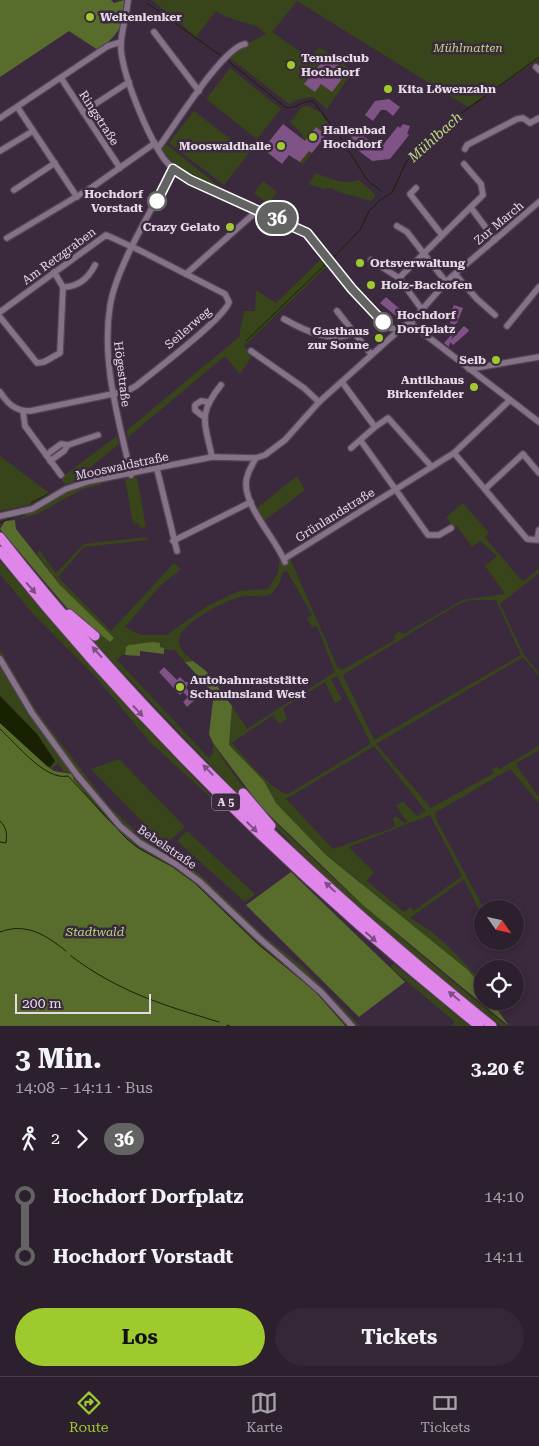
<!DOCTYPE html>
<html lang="de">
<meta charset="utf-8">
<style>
:root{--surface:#2c1f2e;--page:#342736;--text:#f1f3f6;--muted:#a6a2aa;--line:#483d4a;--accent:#9fca2d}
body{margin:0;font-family:"Roboto Serif",serif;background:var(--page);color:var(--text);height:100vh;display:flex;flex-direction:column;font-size:19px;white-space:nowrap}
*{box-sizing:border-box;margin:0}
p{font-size:16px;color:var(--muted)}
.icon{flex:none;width:28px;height:28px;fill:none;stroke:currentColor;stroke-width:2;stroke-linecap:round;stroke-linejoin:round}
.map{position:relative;height:1026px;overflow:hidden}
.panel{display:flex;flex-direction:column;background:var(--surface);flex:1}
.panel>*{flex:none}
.badge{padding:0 10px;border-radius:16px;font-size:18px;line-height:32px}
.needle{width:32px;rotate:124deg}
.buttons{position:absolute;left:474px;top:900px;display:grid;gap:10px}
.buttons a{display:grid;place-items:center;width:50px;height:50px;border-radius:50%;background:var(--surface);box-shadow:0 2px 8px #0003,0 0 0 1px var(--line);font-size:25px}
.scale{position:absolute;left:15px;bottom:12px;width:136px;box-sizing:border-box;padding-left:5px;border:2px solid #e4d9e5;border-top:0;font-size:14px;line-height:18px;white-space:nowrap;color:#e4d9e5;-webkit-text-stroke:4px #3b293d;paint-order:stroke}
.map>.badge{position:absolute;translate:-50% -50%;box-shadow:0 0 0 2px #fff}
.legs{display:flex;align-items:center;gap:8px;height:55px;padding:0 15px;font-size:16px}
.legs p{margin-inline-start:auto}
.headline{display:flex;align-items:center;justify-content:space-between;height:85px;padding:0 15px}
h1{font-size:28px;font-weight:700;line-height:38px}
.primary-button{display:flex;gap:10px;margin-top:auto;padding:10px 15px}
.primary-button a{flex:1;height:58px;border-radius:30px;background:var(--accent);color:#111;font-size:20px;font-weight:700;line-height:58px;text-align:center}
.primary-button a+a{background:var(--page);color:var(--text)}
ul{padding:0 15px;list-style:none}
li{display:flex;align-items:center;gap:18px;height:60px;font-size:19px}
li i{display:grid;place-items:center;width:8px;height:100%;margin:0 6px;background:currentColor}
li i::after{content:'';width:12px;height:12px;margin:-6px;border:4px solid;border-radius:50%;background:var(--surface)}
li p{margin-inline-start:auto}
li:first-child i{background:linear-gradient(#0000 50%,currentColor 0)}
li:last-child i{background:linear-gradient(currentColor 50%,#0000 0)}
.dock{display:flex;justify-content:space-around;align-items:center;height:70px;border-top:1px solid var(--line);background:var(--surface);font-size:14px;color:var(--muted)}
.dock a{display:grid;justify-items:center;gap:2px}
.dock .active{color:var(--accent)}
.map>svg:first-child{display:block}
.green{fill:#38451a;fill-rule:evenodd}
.forest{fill:#586c2c}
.water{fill:#182202}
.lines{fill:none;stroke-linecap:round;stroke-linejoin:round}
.stream{stroke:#182202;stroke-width:1}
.building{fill:#7f5385}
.minor-casing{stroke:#544555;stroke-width:8}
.highway-casing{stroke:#544555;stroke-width:11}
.minor{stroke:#857188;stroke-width:5.5}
.highway{stroke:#e086eb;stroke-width:9}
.oneway{fill:#7d4e83}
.line-1-casing{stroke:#fff;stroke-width:11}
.line-1{stroke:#646363;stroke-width:8}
.poi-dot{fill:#9fca2d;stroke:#3b293d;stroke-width:2}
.stop-1-dot{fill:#fff;stroke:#646363;stroke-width:2.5}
.labels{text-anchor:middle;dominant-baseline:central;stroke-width:5;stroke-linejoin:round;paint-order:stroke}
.shield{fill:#3b293d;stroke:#b1a4b3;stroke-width:1}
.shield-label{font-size:11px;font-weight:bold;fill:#e4d9e5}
.poi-label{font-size:12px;font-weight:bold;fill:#e4d9e5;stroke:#3b293d;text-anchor:start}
.park-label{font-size:12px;font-style:italic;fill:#b9d97d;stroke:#3b293d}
.street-label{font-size:12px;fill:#e4d9e5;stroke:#3b293d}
.stop-label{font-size:12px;font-weight:bold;fill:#e4d9e5;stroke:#3b293d;text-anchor:end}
.water-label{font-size:14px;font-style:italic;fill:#bbdb7f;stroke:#3b293d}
</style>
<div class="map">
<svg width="539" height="1026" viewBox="0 0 539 1026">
<rect width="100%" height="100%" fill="#3b293d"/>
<!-- green -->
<g class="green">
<polygon points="152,0 539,0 539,59 470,106 466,106 297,1 272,32 309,58 319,48 326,51 353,71 327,109 313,97 299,99 289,104 226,55 266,34 258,27 226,17 216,11 196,37"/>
<polygon points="230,68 281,109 257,139 206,99"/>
<polygon points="308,106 320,112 331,128 303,164 291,157 303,135 290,122 302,107"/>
<polygon points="194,111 249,153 224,185 169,143"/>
<path d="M166,144L222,189L224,190C198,183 177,171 162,149Z"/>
<path d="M316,173C330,179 344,185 359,180L375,194V197L370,201C358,196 342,195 331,188L324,189L308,184Z"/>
<polygon points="263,181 277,192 268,204 254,193"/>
<polygon points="323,257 329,264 244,346 253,355 240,374 225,356 128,437 126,431 239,337 244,311 255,311 256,290 276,303"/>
<polygon points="117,436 119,444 71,483 64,484 61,478"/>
<polygon points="0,456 48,492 49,494 28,505 0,511"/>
<polygon points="297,476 305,490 264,521 257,508"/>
<polygon points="137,477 146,527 140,528 138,523 133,524 125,479"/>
<polygon points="102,482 101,485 83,489 35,515 21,518 24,514 40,509 76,487"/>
<path d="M463,503L489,533L485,537L521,580L524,581L539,569V573L500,604L524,655L539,673V676L523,657L376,744L431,808L494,773L492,769L497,767L500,769L539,746V750L518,762L516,765L539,797V803L510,769L435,813L436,819L484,909H482V916L464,879L410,918L432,932L450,948L482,982V987L468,970L327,856L276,803L264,781L229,745L232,706L247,729L335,672L317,626L312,627L307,618L312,615L287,571L283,572C281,578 279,587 273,592C264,600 251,594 240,597C225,601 175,625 179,643C180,651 188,656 193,661L185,662L175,650C158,651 144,638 126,647L125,655H122L117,660L209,758L213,753V743C242,793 286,833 328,873C386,926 446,977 507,1026H501L490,1018C404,948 316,877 245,792H236L93,641L98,634L36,553L40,551L56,573L84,544L147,537L148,540L84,547L58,577L111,631L174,563L181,569L161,585L125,627L141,635H167L207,606L239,591L268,589L278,573L280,556L288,554L338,668L342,670L395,640L394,636L399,632L404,634L462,600L505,594L485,566L497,556L480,541L472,547L457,526L454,528L446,517ZM472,600H496L521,655L374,740L343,675L437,617L461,603ZM337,676L370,742L369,745L288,794C272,792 244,756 232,743L273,715L279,724L287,719L283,708L325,682L335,703L342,700L331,679ZM374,746L426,811L417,816L403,801L396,806L407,822L404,823L396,816L393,819L395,827L333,849L286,799ZM430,815L462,876L414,911L410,907L404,912L367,881L374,872L349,847Z"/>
<polygon points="0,561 130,710 223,809 150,742 94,675 34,615 0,574"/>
<path d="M0,650L36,710L108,805L144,839L180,860L203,877L263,935L303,967L360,1026H347C320,994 289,972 258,944C237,924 218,901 195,883C177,869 156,861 137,847C120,836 78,793 72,774L64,772L58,763L52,769L50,767L55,761L37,734L0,696Z"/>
<polygon points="119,759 185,827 165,845 91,769"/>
<polygon points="187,831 255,894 245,902 177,841"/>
<polygon points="394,964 470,1026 452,1026 455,1022 390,967"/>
</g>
<!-- forest -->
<g class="forest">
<path d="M0,0H111L114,3L124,0C125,26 118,35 98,50L69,31L0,77Z"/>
<polygon points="15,520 16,529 60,585 114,638 110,642 67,608 0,529 5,521"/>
<polygon points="153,642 160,643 160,647 164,648 164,654 140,651 140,656 125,655 126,647 129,645"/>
<polygon points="193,661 206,671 232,706 229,745 264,781 276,803 327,856 468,970 482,987 482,1001 491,1001 509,1026 364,906 261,807 213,743 209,734 213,700 207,686 185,662"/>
<polygon points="0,723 47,766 54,771 72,774 74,780 101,813 136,847 173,867 196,884 258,944 319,994 347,1026 0,1026"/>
<polygon points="291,872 405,982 359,1017 246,905"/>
</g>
<!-- water -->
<polygon class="water" points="0,696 37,734 55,761 50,767 47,766 0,723"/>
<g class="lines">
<!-- stream -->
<g class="stream">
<polyline points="147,3 220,55"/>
<path d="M228,61L285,107C293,111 302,100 313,101L332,126"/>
<polyline points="339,135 367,180 381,191"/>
<polyline points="331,260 360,230 369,211 380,200 392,193 406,162 420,148 452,120 539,57"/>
<polyline points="246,341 328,262"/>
<polyline points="31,503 48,494"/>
<polyline points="20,516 25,515"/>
<polyline points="0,523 16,516"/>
<path d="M0,729C16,743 45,781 68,776L127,839L140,849L173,867L196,884L258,944L315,991L346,1026"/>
<path d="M0,821C7,828 7,834 6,843L0,842"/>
<path d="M0,932C26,922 46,935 66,951"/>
<path d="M71,956C119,992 163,1005 219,1022"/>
<polyline points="227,1025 230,1026"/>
</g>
</g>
<!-- building -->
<g class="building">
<polygon points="327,56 347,72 332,92 321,84 315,92 304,84"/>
<polygon points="389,99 400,107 393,116 386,110 381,110 373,121 365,115 375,101"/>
<polygon points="283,124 305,141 316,127 326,135 312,153 309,151 300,162 289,155 282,164 263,149"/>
<polygon points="403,124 410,126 407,134 409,135 390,159 372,161 350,144 352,141 350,139 354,133 357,135 359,133 376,146 383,145 398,126 400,128"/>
<polygon points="386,297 401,310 396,316 380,303"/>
<polygon points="454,305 463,308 457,323 454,325 450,323 450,315 447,314 448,311 451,312"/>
<polygon points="464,326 469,330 468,332 453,345 450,342 449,347 444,343 454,332 451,340"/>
<polygon points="164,667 177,680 180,677 185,682 189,682 186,688 191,694 197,688 202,693 187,707 183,702 188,697 183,692 180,695 159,672"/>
</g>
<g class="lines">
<!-- minor casing -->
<g class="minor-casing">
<g id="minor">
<path d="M128,0C127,16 120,33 121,49C123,77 148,136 164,159C171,168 180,174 191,180L307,233L352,289L390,328L397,329L410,323L450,278L539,202"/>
<polyline points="154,32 199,91"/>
<polyline points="536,67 539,70"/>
<polyline points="61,78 120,168"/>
<polyline points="18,108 77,197"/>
<polyline points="83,112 129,82"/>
<polyline points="0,118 108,46 121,42"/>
<path d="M158,148C174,127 222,48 245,44"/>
<polyline points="465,149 467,145 517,119 523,118 530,123 539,118"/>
<polyline points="0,151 33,131"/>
<polyline points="416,188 410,194 442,235"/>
<polyline points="14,190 55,163"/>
<polyline points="472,209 495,240"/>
<polyline points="397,226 407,232 446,282"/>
<polyline points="7,238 91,188 155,143"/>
<polyline points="371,260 399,278 423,311"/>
<polyline points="186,274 258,210"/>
<polyline points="455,274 477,299 495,315"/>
<polyline points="399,278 483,195 481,184 464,164"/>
<path d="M63,287C78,287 88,279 95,265"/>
<polyline points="337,311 371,354"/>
<path d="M0,312L106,235L139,250L225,294L229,302C225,318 153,372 136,386L127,391L30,411C15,411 8,404 0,392"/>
<polyline points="0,317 37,363 44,362 60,353 63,287 54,272"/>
<path d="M284,319C305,331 331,343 354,333"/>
<polyline points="410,323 539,422"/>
<polyline points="507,326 539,287"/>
<polyline points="251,351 304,388 319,402"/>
<polyline points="469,369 539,357"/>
<polyline points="342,382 375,427 351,448"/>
<polyline points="23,411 25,426 61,475"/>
<polyline points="204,417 195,410 195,405 201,401 208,402"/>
<polyline points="375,427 388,418 431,466"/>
<polyline points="361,441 428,535 439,535 451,528"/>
<polyline points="454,453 527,539 537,540 539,530"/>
<polyline points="46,455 61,444 68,445"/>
<path d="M212,457C205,423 197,415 221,385"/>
<path d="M256,458C251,467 246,475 246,484C246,509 276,539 285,562"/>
<polyline points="50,461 64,451 68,445 98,435"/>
<polyline points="157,469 177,551"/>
<path d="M131,475C119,420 101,363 110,306C116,267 154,206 173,169"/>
<polyline points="485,489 523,454 539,473"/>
<polyline points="0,516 32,509 66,489 90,481 212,457 256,458 265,455 285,440 319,402 396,333 397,329"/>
<polyline points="173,541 251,502"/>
<polyline points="284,559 454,453 510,400"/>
<polyline points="0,659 32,713 77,775 120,826 140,843 176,864 200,882 259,938 321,992 352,1026"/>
</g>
</g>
<!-- highway casing -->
<g class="highway-casing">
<g id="highway">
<path d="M0,537C143,719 312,881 492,1026"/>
<path d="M0,551C141,727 303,885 479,1026"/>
<polyline points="69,614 95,636"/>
<polyline points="243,793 271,826"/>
</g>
</g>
<!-- minor -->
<use href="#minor" class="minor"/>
<!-- highway -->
<use href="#highway" class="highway"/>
</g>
<!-- one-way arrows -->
<defs><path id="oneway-solid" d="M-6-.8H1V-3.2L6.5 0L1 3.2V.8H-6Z" transform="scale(1.25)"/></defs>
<g class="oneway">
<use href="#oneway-solid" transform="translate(31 588) rotate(49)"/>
<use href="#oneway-solid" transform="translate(97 652) rotate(-132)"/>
<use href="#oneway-solid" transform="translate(138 711) rotate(47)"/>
<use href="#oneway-solid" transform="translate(208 770) rotate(-134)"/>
<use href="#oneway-solid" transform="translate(252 827) rotate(44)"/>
<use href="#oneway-solid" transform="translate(330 887) rotate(-137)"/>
<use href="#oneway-solid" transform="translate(371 937) rotate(42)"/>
<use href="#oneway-solid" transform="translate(454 996) rotate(-141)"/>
</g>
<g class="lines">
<!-- line-1 casing -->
<g class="line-1-casing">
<polyline id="line-1" points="157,201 173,169 190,180 307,233 352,289 383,322"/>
</g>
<!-- line-1 -->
<use href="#line-1" class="line-1"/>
</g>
<!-- markers -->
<g class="poi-dot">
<circle cx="90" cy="17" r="5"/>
<circle cx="291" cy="65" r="5"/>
<circle cx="388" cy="89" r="5"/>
<circle cx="313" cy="137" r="5"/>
<circle cx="281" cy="146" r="5"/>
<circle cx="230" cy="227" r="5"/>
<circle cx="360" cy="263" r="5"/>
<circle cx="371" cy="285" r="5"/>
<circle cx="379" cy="338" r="5"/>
<circle cx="496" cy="360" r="5"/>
<circle cx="474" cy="387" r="5"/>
<circle cx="180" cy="687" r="5"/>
</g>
<g class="stop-1-dot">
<circle cx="157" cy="201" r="9"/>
<circle cx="383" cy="322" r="9"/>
</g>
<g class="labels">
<!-- shield labels -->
<rect class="shield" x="212" y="793.5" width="28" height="17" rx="4"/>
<g class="shield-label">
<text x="226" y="802">A 5</text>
</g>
<!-- poi labels -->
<g class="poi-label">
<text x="100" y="17">Weltenlenker</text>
<text x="301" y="58">Tennisclub<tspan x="301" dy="14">Hochdorf</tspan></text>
<text x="398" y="89">Kita Löwenzahn</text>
<text x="323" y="130">Hallenbad<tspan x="323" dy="14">Hochdorf</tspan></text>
<text x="271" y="146" text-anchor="end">Mooswaldhalle</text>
<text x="220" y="227" text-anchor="end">Crazy Gelato</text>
<text x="370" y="263">Ortsverwaltung</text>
<text x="381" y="285">Holz-Backofen</text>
<text x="369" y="331" text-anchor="end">Gasthaus<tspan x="369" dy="14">zur Sonne</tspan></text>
<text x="486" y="360" text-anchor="end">Selb</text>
<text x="464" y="380" text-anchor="end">Antikhaus<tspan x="464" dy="14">Birkenfelder</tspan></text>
<text x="190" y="680">Autobahnraststätte<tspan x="190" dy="14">Schauinsland West</tspan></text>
</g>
<!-- park labels -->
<g class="park-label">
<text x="468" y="48">Mühlmatten</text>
<text x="95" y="932">Stadtwald</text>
</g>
<!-- street labels -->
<g class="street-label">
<text transform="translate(99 118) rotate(57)">Ringstraße</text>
<text transform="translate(499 223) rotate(-40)">Zur March</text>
<text transform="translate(59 256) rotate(-36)">Am Retzgraben</text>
<text transform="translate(188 328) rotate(-41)">Seilerweg</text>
<text transform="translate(122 374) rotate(83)">Högestraße</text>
<text transform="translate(122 466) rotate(-12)">Mooswaldstraße</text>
<text transform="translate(335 515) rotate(-32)">Grünlandstraße</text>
<text transform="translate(167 847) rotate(34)">Bebelstraße</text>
</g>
<!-- stop labels -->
<g class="stop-label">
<text x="143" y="194">Hochdorf<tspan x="143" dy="14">Vorstadt</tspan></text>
<text x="397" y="315" text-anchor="start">Hochdorf<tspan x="397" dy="14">Dorfplatz</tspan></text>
</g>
<!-- water labels -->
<g class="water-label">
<text transform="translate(435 137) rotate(-42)">Mühlbach</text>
</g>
</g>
</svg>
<div class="buttons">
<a><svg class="needle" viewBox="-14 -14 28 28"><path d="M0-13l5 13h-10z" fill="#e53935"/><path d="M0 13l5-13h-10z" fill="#a6a2aa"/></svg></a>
<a><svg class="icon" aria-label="locate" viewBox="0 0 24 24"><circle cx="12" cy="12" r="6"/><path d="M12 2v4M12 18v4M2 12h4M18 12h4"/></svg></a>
</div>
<div class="scale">200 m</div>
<b class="badge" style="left:277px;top:218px;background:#646363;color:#fff">36</b>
</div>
<section class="panel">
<div class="headline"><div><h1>3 Min.</h1><p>14:08 – 14:11 · Bus</p></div><b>3.20 €</b></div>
<div class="legs"><svg class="icon" aria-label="walk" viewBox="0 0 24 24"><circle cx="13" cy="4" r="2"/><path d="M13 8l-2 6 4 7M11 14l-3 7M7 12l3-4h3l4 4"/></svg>2<svg class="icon" aria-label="forward" viewBox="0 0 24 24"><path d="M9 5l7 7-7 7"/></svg><b class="badge" style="background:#646363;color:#fff">36</b></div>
<ul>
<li><i style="color:#646363"></i><b>Hochdorf Dorfplatz</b><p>14:10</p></li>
<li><i style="color:#646363"></i><b>Hochdorf Vorstadt</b><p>14:11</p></li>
</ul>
<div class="primary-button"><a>Los</a><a>Tickets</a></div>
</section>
<nav class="dock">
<a class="active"><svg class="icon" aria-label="directions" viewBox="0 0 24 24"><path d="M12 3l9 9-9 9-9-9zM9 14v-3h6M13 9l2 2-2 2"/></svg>Route</a>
<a><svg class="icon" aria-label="map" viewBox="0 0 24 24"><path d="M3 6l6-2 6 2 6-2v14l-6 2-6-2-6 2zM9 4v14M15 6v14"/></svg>Karte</a>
<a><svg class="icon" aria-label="tickets" viewBox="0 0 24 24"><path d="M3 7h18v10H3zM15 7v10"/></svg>Tickets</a>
</nav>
